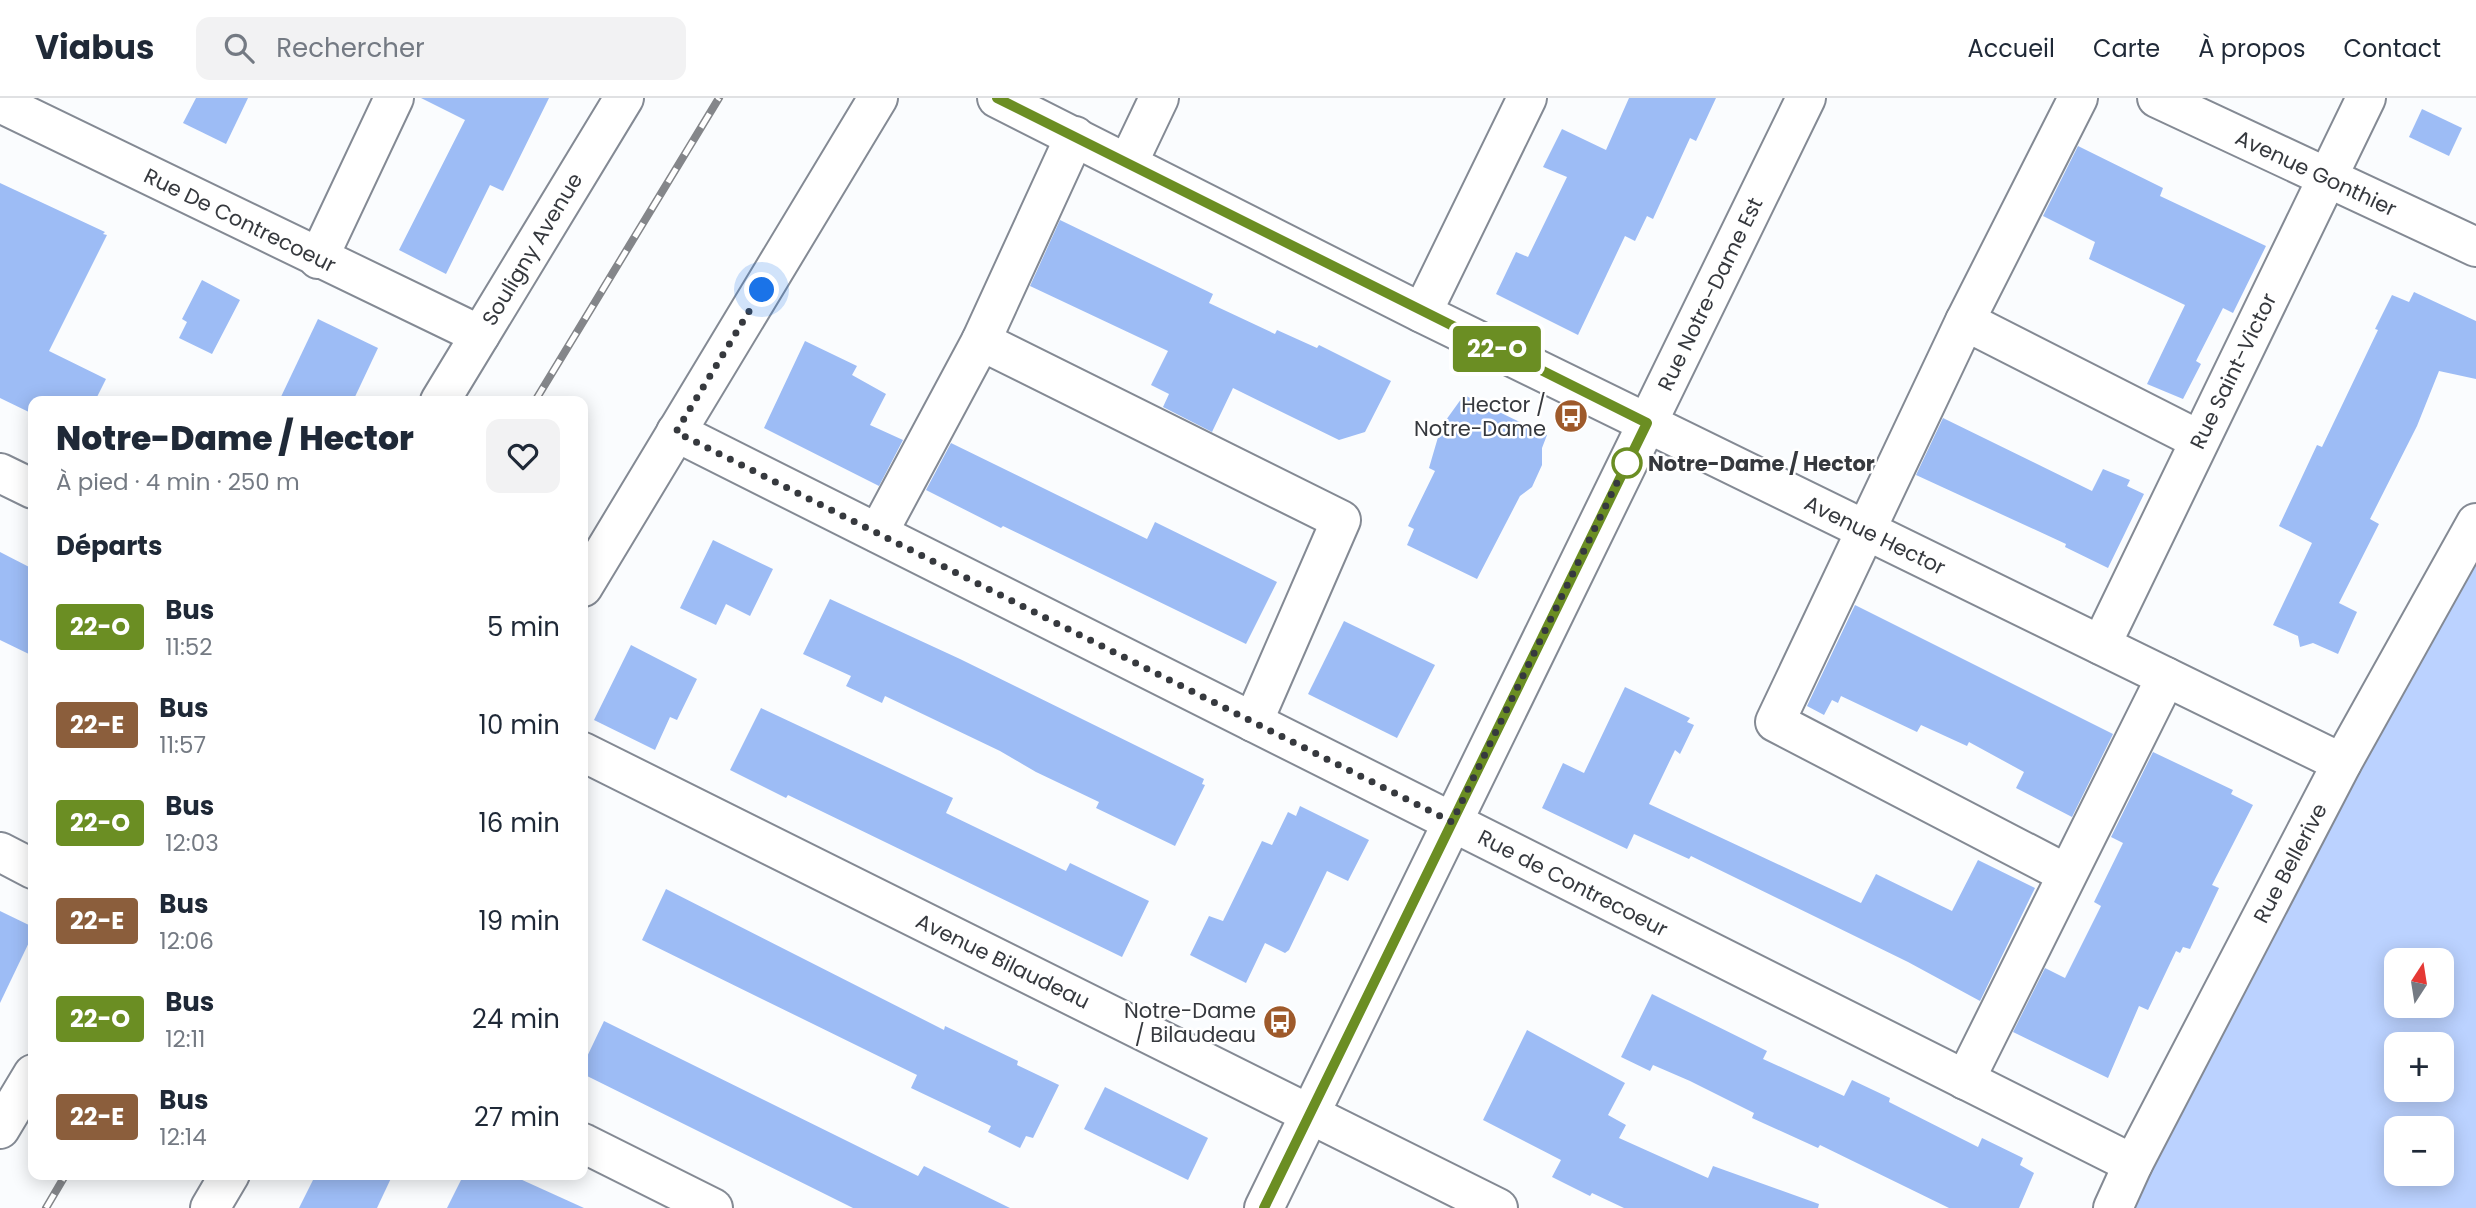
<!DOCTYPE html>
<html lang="fr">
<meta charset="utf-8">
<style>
:root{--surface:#fff;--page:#f2f2f3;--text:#1f2937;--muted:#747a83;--line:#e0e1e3}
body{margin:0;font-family:Poppins,sans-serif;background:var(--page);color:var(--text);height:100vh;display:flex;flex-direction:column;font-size:26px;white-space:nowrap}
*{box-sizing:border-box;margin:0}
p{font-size:23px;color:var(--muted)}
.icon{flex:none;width:38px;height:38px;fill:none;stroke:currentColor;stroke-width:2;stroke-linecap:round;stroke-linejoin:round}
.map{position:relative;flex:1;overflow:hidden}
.details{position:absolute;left:28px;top:298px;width:560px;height:784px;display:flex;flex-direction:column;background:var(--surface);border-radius:14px;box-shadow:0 4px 18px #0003}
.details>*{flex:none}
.badge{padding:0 14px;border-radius:5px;font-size:24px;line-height:46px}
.needle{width:46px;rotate:12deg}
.fabs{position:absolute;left:2384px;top:850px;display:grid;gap:14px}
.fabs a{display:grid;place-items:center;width:70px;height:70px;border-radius:14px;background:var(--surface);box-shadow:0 4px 18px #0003;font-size:35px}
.you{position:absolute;width:35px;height:35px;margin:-18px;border:5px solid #fff;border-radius:50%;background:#1a73e8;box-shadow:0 0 0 10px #1a73e833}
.map>.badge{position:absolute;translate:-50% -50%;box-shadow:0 0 0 4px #fff}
h2{padding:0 28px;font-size:26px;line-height:63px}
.round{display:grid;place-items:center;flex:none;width:74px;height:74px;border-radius:14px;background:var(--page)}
.summary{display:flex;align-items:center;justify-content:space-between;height:119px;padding:0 28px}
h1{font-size:33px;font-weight:800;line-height:52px}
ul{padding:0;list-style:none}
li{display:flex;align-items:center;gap:21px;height:98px;padding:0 28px}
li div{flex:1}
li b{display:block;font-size:26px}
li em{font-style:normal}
li .badge{min-width:77px;font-weight:700;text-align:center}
header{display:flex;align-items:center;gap:42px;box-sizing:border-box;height:98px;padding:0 35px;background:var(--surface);border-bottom:2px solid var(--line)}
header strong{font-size:33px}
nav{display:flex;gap:38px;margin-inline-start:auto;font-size:24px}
.search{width:490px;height:63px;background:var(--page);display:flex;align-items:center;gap:18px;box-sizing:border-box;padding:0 24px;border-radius:14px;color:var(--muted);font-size:26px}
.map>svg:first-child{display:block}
.green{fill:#bbd2ff;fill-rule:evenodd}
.building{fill:#9dbcf5}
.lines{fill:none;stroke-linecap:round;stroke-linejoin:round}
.minor-casing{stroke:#848a94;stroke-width:42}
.major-casing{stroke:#848a94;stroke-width:42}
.minor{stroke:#fff;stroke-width:38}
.major{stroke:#fff;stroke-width:38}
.rail-casing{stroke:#84868a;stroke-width:8}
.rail{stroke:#fff;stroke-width:5;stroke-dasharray:16;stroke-linecap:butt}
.line-casing{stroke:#fff;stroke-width:16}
.line{stroke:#6b8e23;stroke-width:10}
.walk{stroke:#36393e;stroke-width:7;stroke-dasharray:0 12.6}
.stop-dot{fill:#fff;stroke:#6b8e23;stroke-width:3.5}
.labels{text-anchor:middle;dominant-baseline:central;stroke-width:5;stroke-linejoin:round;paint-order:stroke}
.street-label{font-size:21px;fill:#36393e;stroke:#fff}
.poi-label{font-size:21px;fill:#36393e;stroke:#fff;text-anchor:end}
.stop-label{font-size:21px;font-weight:bold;fill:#36393e;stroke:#fff;text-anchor:start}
</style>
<header>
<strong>Viabus</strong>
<div class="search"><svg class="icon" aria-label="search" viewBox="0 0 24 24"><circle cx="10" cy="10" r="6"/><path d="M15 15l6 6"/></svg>Rechercher</div>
<nav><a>Accueil</a><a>Carte</a><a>À propos</a><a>Contact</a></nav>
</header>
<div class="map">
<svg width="2476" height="1110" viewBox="0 0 2476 1110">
<rect width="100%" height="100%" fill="#fafcfe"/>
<!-- green -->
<path class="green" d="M2476,448V1110H2126ZM2396,863H2441V908H2396ZM2396,947H2441V992H2396ZM2396,1031H2441V1076H2396Z"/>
<!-- building -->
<g class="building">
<polygon points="196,0 248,0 226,46 183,25"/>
<polygon points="421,0 549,0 503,93 490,87 446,176 399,152 465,22"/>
<polygon points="1629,0 1716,0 1696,43 1690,40 1653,121 1647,118 1635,143 1625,138 1578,237 1496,196 1516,154 1528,159 1567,79 1543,69 1562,31 1606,52"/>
<polygon points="2422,11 2462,30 2449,58 2409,39"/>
<polygon points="2078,48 2163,90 2160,98 2266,148 2233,215 2223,210 2196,263 2201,266 2183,301 2147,286 2185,207 2089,161 2095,144 2043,118"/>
<polygon points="0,85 105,134 103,136 107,137 49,253 106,281 95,303 33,303 33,316 0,300"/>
<polygon points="1060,122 1213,196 1209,205 1275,236 1277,232 1317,250 1319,247 1391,283 1365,334 1339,342 1233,290 1212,334 1163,309 1169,296 1151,287 1168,253 1030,188"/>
<polygon points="202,182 240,202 212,256 179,240 187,224 182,221"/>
<polygon points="2414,194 2476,223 2476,281 2439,273 2417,328 2370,421 2379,426 2339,505 2357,514 2338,556 2313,545 2300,549 2298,538 2273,527 2312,445 2279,428 2317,347 2322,349 2378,232 2375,231 2392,197 2409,204"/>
<polygon points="318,221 378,250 353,303 279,303"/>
<polygon points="805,243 857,268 852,277 886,296 870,327 903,342 879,388 764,330"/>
<polygon points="1464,297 1547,337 1542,350 1542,367 1532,389 1520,398 1477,481 1407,447 1414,431 1408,428 1435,373 1429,370 1441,329"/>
<polygon points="1943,320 2092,393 2103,371 2130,382 2127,388 2144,396 2108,470 2065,449 2066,446 1916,377"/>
<polygon points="951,345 1147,441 1155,424 1277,484 1246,546 1003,428 1001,430 926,392"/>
<polygon points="713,442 773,471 750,518 726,506 716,527 680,510"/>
<polygon points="0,454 33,471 33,558 0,542"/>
<polygon points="830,501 960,561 1204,681 1202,686 1205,687 1175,748 1096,710 1099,704 1036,674 1000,653 885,598 882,605 846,588 851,578 803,556"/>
<polygon points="1855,507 2113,636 2072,719 2016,690 2024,674 1969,644 1967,648 1921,627 1917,634 1841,598 1838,605 1832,602 1824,617 1807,608"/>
<polygon points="1344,523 1435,567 1397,640 1308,596"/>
<polygon points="631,547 697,581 677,622 670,619 655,652 594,622"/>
<polygon points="1625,589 1690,620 1687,624 1694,627 1680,656 1675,652 1649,706 1861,805 1876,776 1952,813 1978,762 2035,790 1980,903 1908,864 1691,758 1689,761 1634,736 1627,751 1542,710 1563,665 1584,675"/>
<polygon points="761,610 953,700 946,715 1066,773 1070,765 1149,803 1122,859 788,697 786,700 730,672"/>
<polygon points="2153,654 2233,692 2231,696 2253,707 2212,787 2219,790 2190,851 2183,849 2180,855 2176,853 2148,912 2139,908 2108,980 2013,934 2045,870 2065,880 2101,808 2094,804 2123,745 2111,739"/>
<polygon points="1300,708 1369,742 1348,783 1327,773 1289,852 1285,855 1265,845 1246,885 1190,857 1209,818 1223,823 1262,743 1272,747 1288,714 1296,718"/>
<polygon points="666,791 944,932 945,928 1018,963 1017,967 1059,987 1033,1040 1026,1038 1020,1050 988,1034 991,1028 911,990 917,977 642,842"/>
<polygon points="0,813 33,829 33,836 0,905"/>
<polygon points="1652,896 1767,953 1763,961 1844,998 1852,982 1890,1000 1889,1004 1978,1049 1982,1040 2023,1060 2020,1067 2034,1075 2019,1110 1949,1110 1820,1047 1818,1050 1752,1020 1754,1015 1690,983 1653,967 1650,973 1621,959"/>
<polygon points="604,923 918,1078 924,1068 1010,1110 853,1110 583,976 583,967"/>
<polygon points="1527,932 1625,985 1608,1017 1626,1027 1619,1040 1708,1080 1713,1068 1819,1106 1818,1110 1624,1110 1592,1095 1590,1098 1552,1079 1561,1062 1483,1022"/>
<polygon points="1105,989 1208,1040 1188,1082 1084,1031"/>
<polygon points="316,1076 393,1076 377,1110 299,1110"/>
<polygon points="464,1076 509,1076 584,1110 447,1110"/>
</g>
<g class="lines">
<!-- minor casing -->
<g class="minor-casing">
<g id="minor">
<polyline points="997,0 1422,215 2342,665"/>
<polyline points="2157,0 2476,149"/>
<polyline points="0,5 480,237"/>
<polyline points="1075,38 981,243 1341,422 1253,624"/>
<polyline points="1128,65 1159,0"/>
<polyline points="318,161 394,0"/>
<polyline points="1422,215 1527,0"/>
<polyline points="1965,223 2078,0"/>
<polyline points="440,303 624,0"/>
<polyline points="676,334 2133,1066"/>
<polyline points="0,375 33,391"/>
<polyline points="878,435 981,243"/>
<polyline points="583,489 878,0"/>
<polyline points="2101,547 2366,0"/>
<polyline points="583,654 1498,1110"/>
<polyline points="0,754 33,771"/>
<polyline points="2067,776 1775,624 1965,223 2199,342"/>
<polyline points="1965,982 2166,579"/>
<polyline points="0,1031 33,976"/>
<polyline points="583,1045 713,1110"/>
<polyline points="210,1110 230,1076"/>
<polyline points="2113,1110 2133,1066 2342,665 2476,425"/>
</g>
</g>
<!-- major casing -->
<g class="major-casing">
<polyline id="major" points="1264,1110 1806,0"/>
</g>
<!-- minor -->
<use href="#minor" class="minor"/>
<!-- major -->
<use href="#major" class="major"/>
<!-- rail casing -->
<g class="rail-casing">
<g id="rail">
<polyline points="535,303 719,0"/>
<polyline points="46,1110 66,1076"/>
</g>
</g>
<!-- rail -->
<use href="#rail" class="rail"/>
</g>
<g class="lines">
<!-- line casing -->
<g class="line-casing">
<polyline id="line" points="997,0 1647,325 1264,1110"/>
</g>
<!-- line -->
<use href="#line" class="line"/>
<!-- walk -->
<polyline class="walk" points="762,192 676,334 1452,724 1629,360 1627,365"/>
</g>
<!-- icons -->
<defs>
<g id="bus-disc" transform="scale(1.75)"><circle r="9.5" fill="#9e5a2b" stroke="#fff"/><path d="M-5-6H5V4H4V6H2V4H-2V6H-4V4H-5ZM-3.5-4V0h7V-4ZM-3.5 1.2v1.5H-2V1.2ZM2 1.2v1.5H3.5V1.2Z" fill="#fff"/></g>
</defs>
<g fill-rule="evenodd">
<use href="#bus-disc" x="1571" y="318"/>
<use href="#bus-disc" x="1280" y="924"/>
</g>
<!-- markers -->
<circle class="stop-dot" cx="1627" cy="365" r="14"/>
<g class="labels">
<!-- street labels -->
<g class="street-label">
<text transform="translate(2316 75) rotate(25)">Avenue Gonthier</text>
<text transform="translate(240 122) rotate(26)">Rue De Contrecoeur</text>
<text transform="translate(532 151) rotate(-59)">Souligny Avenue</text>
<text transform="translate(1710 196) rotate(-64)">Rue Notre-Dame Est</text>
<text transform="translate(2233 273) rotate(-64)">Rue Saint-Victor</text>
<text transform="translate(1875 437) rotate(26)">Avenue Hector</text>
<text transform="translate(2290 765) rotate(-62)">Rue Bellerive</text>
<text transform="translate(1573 785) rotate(27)">Rue de Contrecoeur</text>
<text transform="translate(1003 863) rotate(26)">Avenue Bilaudeau</text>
</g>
<!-- poi labels -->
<g class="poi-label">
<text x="1546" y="306">Hector /<tspan x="1546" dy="24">Notre-Dame</tspan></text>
<text x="1256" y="912">Notre-Dame<tspan x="1256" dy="24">/ Bilaudeau</tspan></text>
</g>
<!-- stop labels -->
<g class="stop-label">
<text x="1648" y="365">Notre-Dame / Hector</text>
</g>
</g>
</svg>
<div class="fabs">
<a><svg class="needle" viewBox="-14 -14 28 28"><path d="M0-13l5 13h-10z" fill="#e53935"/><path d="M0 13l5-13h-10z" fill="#747a83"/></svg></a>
<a>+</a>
<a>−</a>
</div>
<div class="you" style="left:762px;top:192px"></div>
<b class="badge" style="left:1497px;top:251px;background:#6b8e23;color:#fff">22-O</b>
<section class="details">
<div class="summary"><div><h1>Notre-Dame / Hector</h1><p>À pied · 4 min · 250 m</p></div><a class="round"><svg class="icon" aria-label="heart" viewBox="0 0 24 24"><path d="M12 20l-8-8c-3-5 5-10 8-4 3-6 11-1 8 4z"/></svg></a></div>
<h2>Départs</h2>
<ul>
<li><span class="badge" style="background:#6b8e23;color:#fff">22-O</span><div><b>Bus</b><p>11:52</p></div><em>5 min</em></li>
<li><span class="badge" style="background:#8b5e3c;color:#fff">22-E</span><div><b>Bus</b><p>11:57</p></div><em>10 min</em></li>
<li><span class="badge" style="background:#6b8e23;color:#fff">22-O</span><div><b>Bus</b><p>12:03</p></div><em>16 min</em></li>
<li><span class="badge" style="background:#8b5e3c;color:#fff">22-E</span><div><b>Bus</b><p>12:06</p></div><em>19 min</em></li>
<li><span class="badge" style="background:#6b8e23;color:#fff">22-O</span><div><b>Bus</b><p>12:11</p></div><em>24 min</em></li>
<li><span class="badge" style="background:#8b5e3c;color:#fff">22-E</span><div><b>Bus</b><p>12:14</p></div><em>27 min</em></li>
</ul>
</section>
</div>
